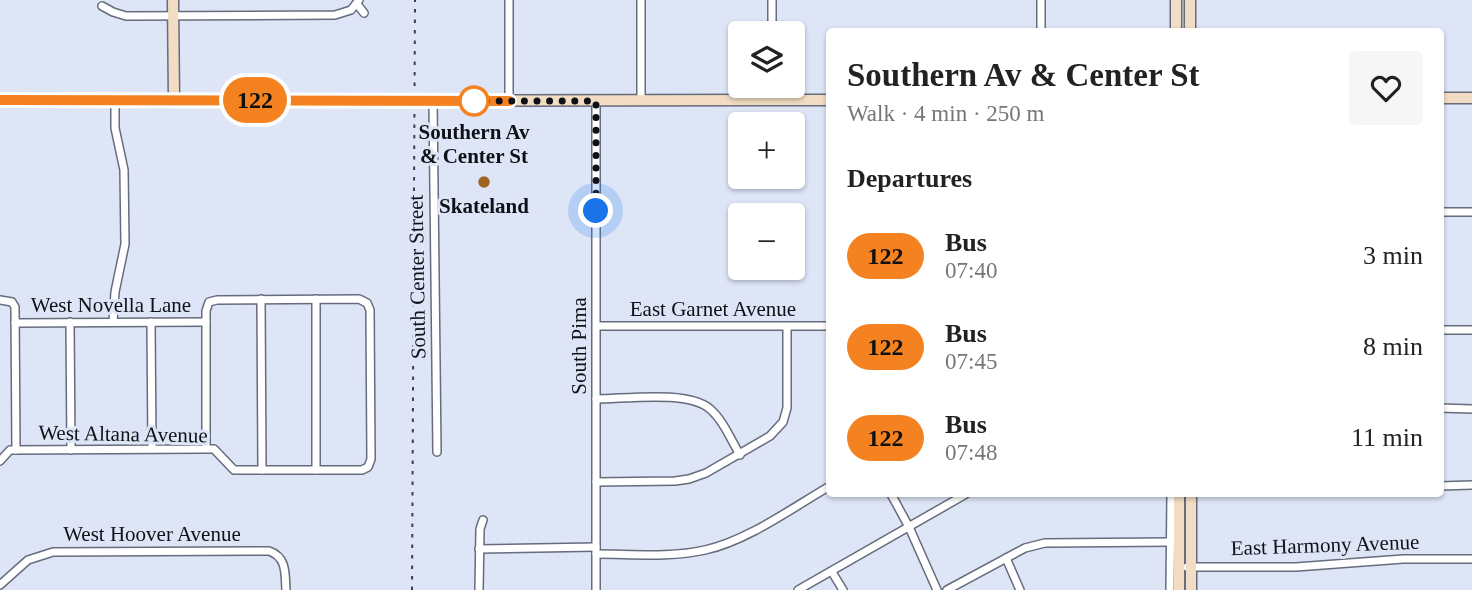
<!DOCTYPE html>
<meta charset="utf-8">
<style>
:root{--surface:#fff;--page:#f6f6f6;--text:#222;--muted:#767676}
body{margin:0;font-family:Georgia,serif;background:var(--page);color:var(--text);height:100vh;display:flex;flex-direction:column;font-size:26px;white-space:nowrap}
*{box-sizing:border-box;margin:0}
p{font-size:23px;color:var(--muted)}
.icon{flex:none;width:38px;height:38px;fill:none;stroke:currentColor;stroke-width:2;stroke-linecap:round;stroke-linejoin:round}
.map{position:relative;flex:1;overflow:hidden}
.drawer{position:absolute;left:826px;top:28px;width:618px;height:469px;display:flex;flex-direction:column;background:var(--surface);border-radius:7px;box-shadow:0 2px 5px #0004}
.drawer>*{flex:none}
.badge{padding:0 14px;border-radius:23px;font-size:24px;line-height:46px}
.fabs{position:absolute;left:728px;top:21px;display:grid;gap:14px}
.fabs a{display:grid;place-items:center;width:77px;height:77px;border-radius:7px;background:var(--surface);box-shadow:0 2px 5px #0004;font-size:35px}
.you{position:absolute;width:35px;height:35px;margin:-18px;border:5px solid #fff;border-radius:50%;background:#1a73e8;box-shadow:0 0 0 10px #1a73e833}
.map>.badge{position:absolute;translate:-50% -50%;box-shadow:0 0 0 4px #fff}
h2{padding:0 21px;font-size:26px;line-height:63px}
.round{display:grid;place-items:center;flex:none;width:74px;height:74px;border-radius:7px;background:var(--page)}
.headline{display:flex;align-items:center;justify-content:space-between;height:119px;padding:0 21px}
h1{font-size:33px;font-weight:600;line-height:52px}
ul{padding:0;list-style:none}
li{display:flex;align-items:center;gap:21px;height:91px;padding:0 21px}
li div{flex:1}
li b{display:block;font-size:26px}
li em{font-style:normal}
li .badge{min-width:77px;font-weight:700;text-align:center}
.map>svg:first-child{display:block}
.lines{fill:none;stroke-linecap:round;stroke-linejoin:round}
.street-casing{stroke:#656c7b;stroke-width:10}
.secondary-casing{stroke:#656c7b;stroke-width:13}
.street{stroke:#fff;stroke-width:7}
.secondary{stroke:#f2dcc3;stroke-width:10}
.rail{stroke:#3c3f48;stroke-width:2;stroke-dasharray:3.5 7;stroke-linecap:butt}
.line-casing{stroke:#fff;stroke-width:16}
.line{stroke:#f58220;stroke-width:10}
.walk{stroke:#0f1117;stroke-width:7;stroke-dasharray:0 12.6}
.stop-dot{fill:#fff;stroke:#f58220;stroke-width:3.5}
.poi-dot{fill:#9e6522;stroke:#dde5f7;stroke-width:2.5}
.labels{text-anchor:middle;dominant-baseline:central;stroke-width:6;stroke-linejoin:round;paint-order:stroke}
.stop-label{font-size:21px;font-weight:bold;fill:#0f1117;stroke:#dde5f7}
.poi-label{font-size:21px;font-weight:bold;fill:#0f1117;stroke:#dde5f7}
.street-label{font-size:21px;fill:#0f1117;stroke:#dde5f7}
</style>
<div class="map">
<svg width="1472" height="590" viewBox="0 0 1472 590">
<rect width="100%" height="100%" fill="#dde5f7"/>
<g class="lines">
<!-- street casing -->
<g class="street-casing">
<g id="street">
<polyline points="509,0 509,101"/>
<polyline points="772,0 772,33"/>
<polyline points="1041,0 1041,32"/>
<polyline points="357,4 364,13"/>
<polyline points="102,6 113,12 126,16 335,15 351,10 359,0"/>
<polyline points="773,86 773,100"/>
<polyline points="433,101 437,452"/>
<polyline points="596,101 596,590"/>
<polyline points="641,101 641,0"/>
<polyline points="1440,212 1472,212"/>
<polyline points="261,299 262,470"/>
<polyline points="316,299 316,470"/>
<polyline points="0,300 12,302 15,307 16,450"/>
<polyline points="70,322 71,450"/>
<polyline points="113,322 115,292 125,244 124,170 115,128 115,100"/>
<polyline points="151,322 152,449"/>
<polyline points="15,323 206,322"/>
<polyline points="597,326 830,326"/>
<polyline points="1440,330 1472,330"/>
<path d="M596,399C625,399 688,390 710,409C723,420 731,440 740,455"/>
<polyline points="1440,408 1472,409"/>
<polyline points="0,461 10,450 206,449 214,449 234,470 362,470 368,467 371,459 370,310 367,303 359,299 217,300 209,302 206,311 206,449"/>
<polyline points="596,482 675,481 689,479 706,473 770,436 783,422 787,408 787,327"/>
<polyline points="1440,486 1472,485"/>
<polyline points="891,494 909,527 937,590"/>
<polyline points="479,549 596,547"/>
<path d="M596,554C632,554 670,558 705,550C747,541 792,508 830,486"/>
<polyline points="1006,558 1020,590"/>
<polyline points="1187,567 1296,567 1403,559 1472,559"/>
<polyline points="832,572 843,590"/>
<path d="M0,585L28,560L53,552L269,551C287,557 285,574 286,590"/>
<polyline points="479,590 480,529 483,520"/>
<polyline points="798,590 966,494"/>
<polyline points="947,590 1025,548 1045,543 1171,542"/>
<polyline points="1170,590 1171,494"/>
</g>
</g>
<!-- secondary casing -->
<g class="secondary-casing">
<g id="secondary">
<polyline points="173,0 174,100"/>
<polyline points="1190,0 1190,32"/>
<polyline points="1176,32 1176,0"/>
<polyline points="1440,98 1472,98"/>
<polyline points="0,101 830,100"/>
<polyline points="1191,494 1191,590"/>
<polyline points="1179,590 1179,494"/>
</g>
</g>
<!-- street -->
<use href="#street" class="street"/>
<!-- secondary -->
<use href="#secondary" class="secondary"/>
<!-- rail -->
<polyline class="rail" points="412,590 415,0"/>
</g>
<g class="lines">
<!-- line casing -->
<g class="line-casing">
<polyline id="line" points="0,100 509,101"/>
</g>
<!-- line -->
<use href="#line" class="line"/>
<!-- walk -->
<polyline class="walk" points="474,101 596,101 596,211"/>
</g>
<!-- markers -->
<circle class="stop-dot" cx="474" cy="101" r="14"/>
<circle class="poi-dot" cx="484" cy="182" r="7"/>
<g class="labels">
<!-- stop labels -->
<g class="stop-label">
<text x="474" y="132">Southern Av<tspan x="474" dy="24">&amp; Center St</tspan></text>
</g>
<!-- poi labels -->
<g class="poi-label">
<text x="484" y="206">Skateland</text>
</g>
<!-- street labels -->
<g class="street-label">
<text transform="translate(417 277) rotate(-91)">South Center Street</text>
<text x="111" y="305">West Novella Lane</text>
<text x="713" y="309">East Garnet Avenue</text>
<text transform="translate(579 346) rotate(-90)">South Pima</text>
<text transform="translate(123 434) rotate(1)">West Altana Avenue</text>
<text x="152" y="534">West Hoover Avenue</text>
<text transform="translate(1325 545) rotate(-2)">East Harmony Avenue</text>
</g>
</g>
</svg>
<div class="fabs">
<a><svg class="icon" aria-label="layers" viewBox="0 0 24 24"><path d="M12 4l9 5-9 5-9-5zM3 14l9 5 9-5"/></svg></a>
<a>+</a>
<a>−</a>
</div>
<div class="you" style="left:596px;top:211px"></div>
<b class="badge" style="left:255px;top:100px;background:#f58220;color:#111">122</b>
<section class="drawer">
<div class="headline"><div><h1>Southern Av &amp; Center St</h1><p>Walk · 4 min · 250 m</p></div><a class="round"><svg class="icon" aria-label="heart" viewBox="0 0 24 24"><path d="M12 20l-8-8c-3-5 5-10 8-4 3-6 11-1 8 4z"/></svg></a></div>
<h2>Departures</h2>
<ul>
<li><span class="badge" style="background:#f58220;color:#111">122</span><div><b>Bus</b><p>07:40</p></div><em>3 min</em></li>
<li><span class="badge" style="background:#f58220;color:#111">122</span><div><b>Bus</b><p>07:45</p></div><em>8 min</em></li>
<li><span class="badge" style="background:#f58220;color:#111">122</span><div><b>Bus</b><p>07:48</p></div><em>11 min</em></li>
</ul>
</section>
</div>
